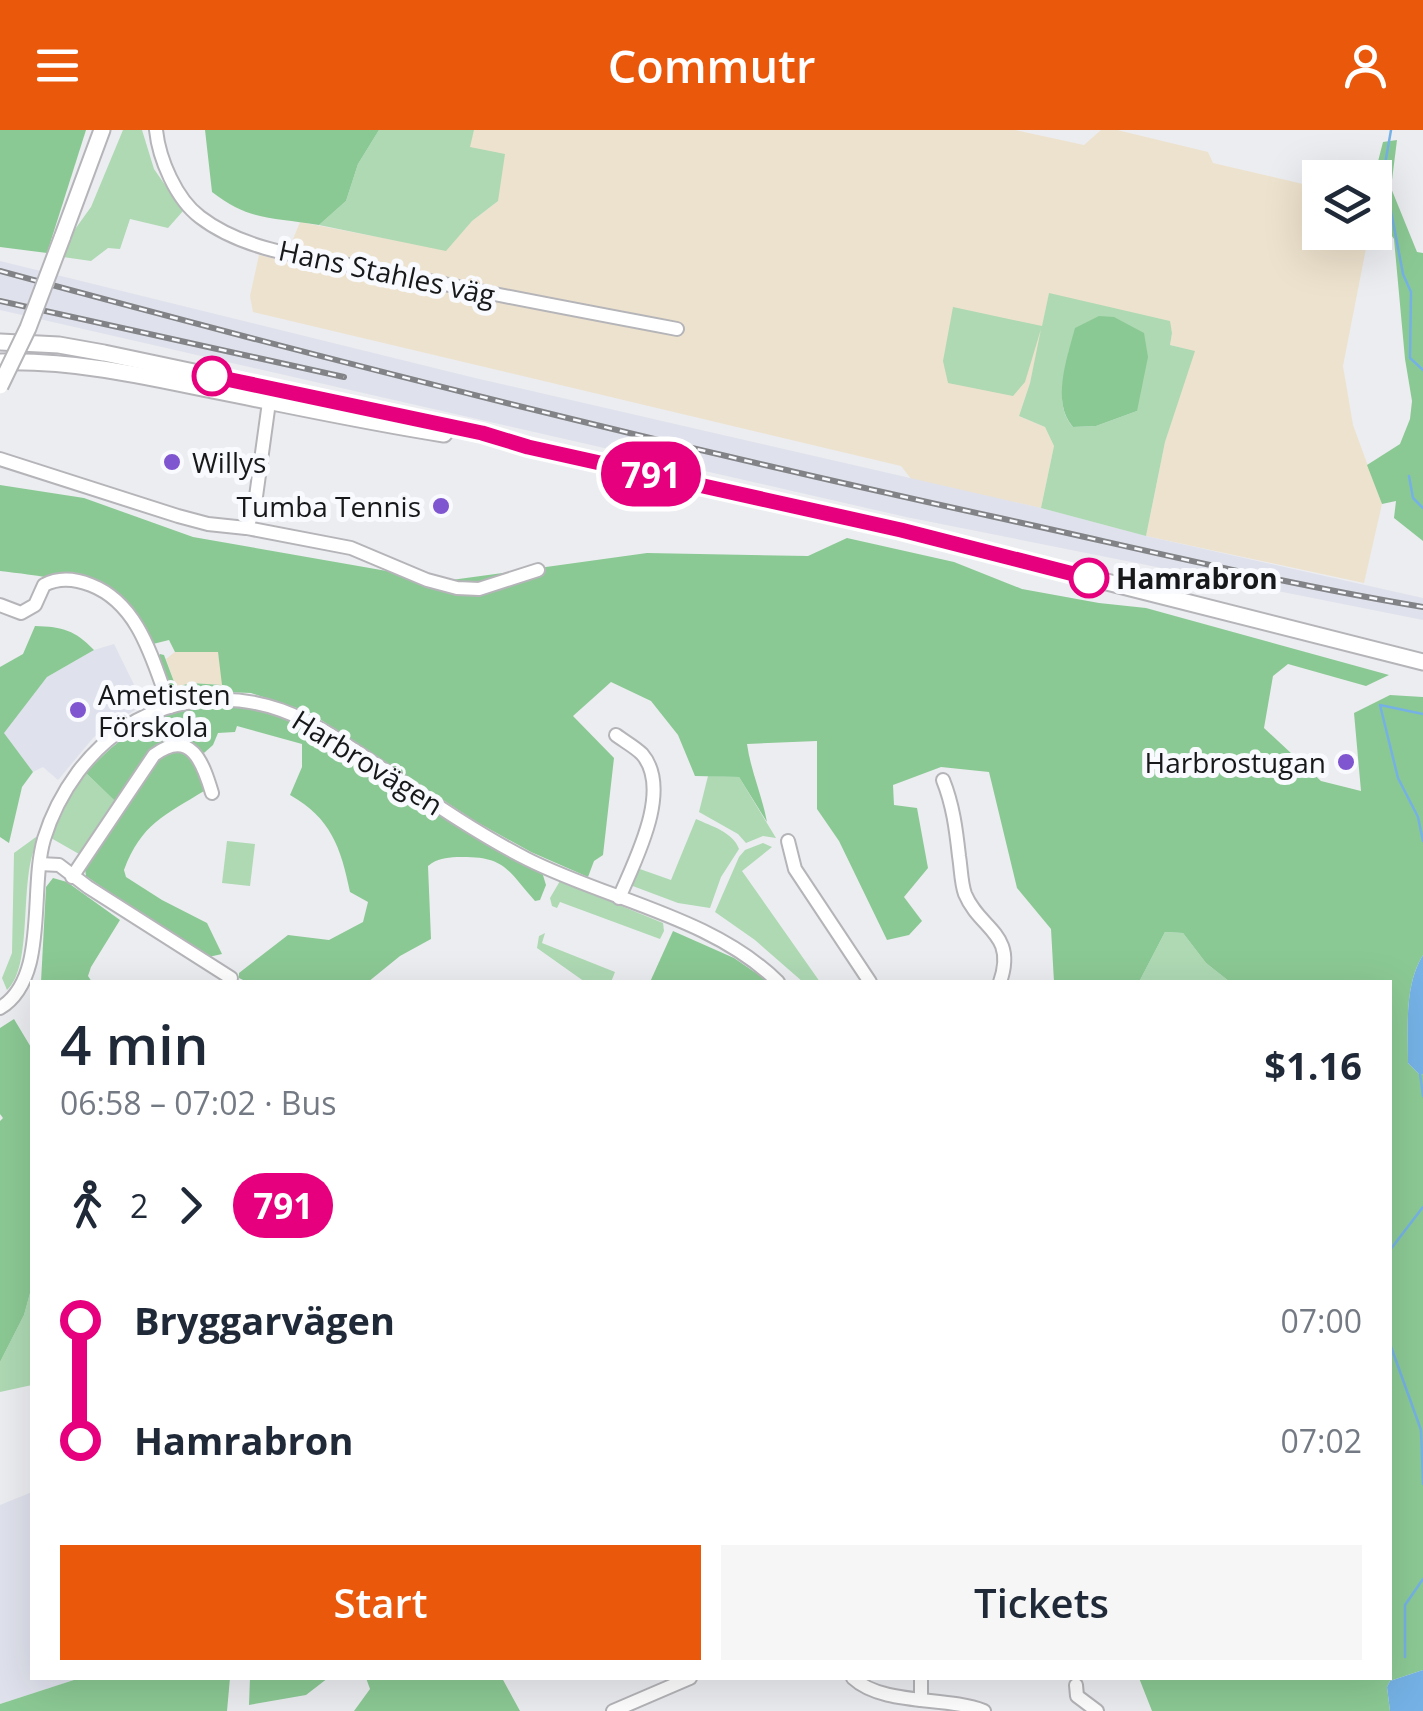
<!DOCTYPE html>
<meta charset="utf-8">
<style>
:root{--surface:#fff;--page:#f6f6f7;--text:#1f2937;--muted:#747a83;--accent:#ea580c}
body{margin:0;font-family:"Open Sans",sans-serif;background:var(--page);color:var(--text);height:100vh;display:flex;flex-direction:column;font-size:38px;white-space:nowrap}
*{box-sizing:border-box;margin:0}
p{font-size:32px;color:var(--muted)}
.icon{flex:none;width:55px;height:55px;fill:none;stroke:currentColor;stroke-width:2;stroke-linecap:round;stroke-linejoin:round}
.map{position:relative;flex:1;overflow:hidden}
.panel{position:absolute;left:30px;top:850px;width:1362px;height:700px;display:flex;flex-direction:column;background:var(--surface);border-radius:0px;box-shadow:0 10px 40px #0002}
.panel>*{flex:none}
.badge{padding:0 20px;border-radius:32px;font-size:35px;line-height:65px}
.tools{position:absolute;left:1302px;top:30px;display:grid;gap:20px}
.tools a{display:grid;place-items:center;width:90px;height:90px;border-radius:0px;background:var(--surface);box-shadow:0 10px 40px #0002;font-size:50px}
.map>.badge{position:absolute;translate:-50% -50%;box-shadow:0 0 0 5px #fff}
.legs{display:flex;align-items:center;gap:15px;height:110px;padding:0 30px;font-size:32px}
.legs p{margin-inline-start:auto}
.summary{display:flex;align-items:center;justify-content:space-between;height:170px;padding:0 30px}
h1{font-size:55px;font-weight:600;line-height:75px}
.primary-button{display:flex;gap:20px;margin-top:auto;padding:20px 30px}
.primary-button a{flex:1;height:115px;border-radius:0px;background:var(--accent);color:#fff;font-size:40px;font-weight:600;line-height:115px;text-align:center}
.primary-button a+a{background:var(--page);color:var(--text)}
ul{padding:0 30px;list-style:none}
li{display:flex;align-items:center;gap:35px;height:120px;font-size:38px}
li i{display:grid;place-items:center;width:15px;height:100%;margin:0 12px;background:currentColor}
li i::after{content:'';width:25px;height:25px;margin:-12px;border:8px solid;border-radius:50%;background:var(--surface)}
li p{margin-inline-start:auto}
li:first-child i{background:linear-gradient(#0000 50%,currentColor 0)}
li:last-child i{background:linear-gradient(currentColor 50%,#0000 0)}
header{display:flex;justify-content:space-between;align-items:center;height:130px;padding:0 30px;background:var(--accent);color:#fff;font-size:45px;font-weight:600}
.map>svg:first-child{display:block}
.industrial{fill:#ede2cd}
.built{fill:#dfe1ec}
.green{fill:#aed9b3;fill-rule:evenodd}
.forest{fill:#8bc994}
.water{fill:#75b1e5}
.lines{fill:none;stroke-linecap:round;stroke-linejoin:round}
.stream{stroke:#75b1e5;stroke-width:2.5}
.minor-casing{stroke:#b5b5b9;stroke-width:16}
.major-casing{stroke:#b5b5b9;stroke-width:19}
.minor{stroke:#fff;stroke-width:12}
.major{stroke:#fff;stroke-width:15}
.rail-casing{stroke:#828386;stroke-width:6}
.rail{stroke:#f9fafe;stroke-width:2.5;stroke-dasharray:8;stroke-linecap:butt}
.major-bridge-casing{stroke:#b5b5b9;stroke-width:19;stroke-linecap:butt}
.major-bridge{stroke:#fff;stroke-width:15}
.line-1-casing{stroke:#fff;stroke-width:22}
.line-1{stroke:#e6007e;stroke-width:15}
.stop-1-dot{fill:#fff;stroke:#e6007e;stroke-width:5}
.poi-dot{fill:#8056d0;stroke:#f9fafe;stroke-width:4}
.labels{text-anchor:middle;dominant-baseline:central;stroke-width:10;stroke-linejoin:round;paint-order:stroke}
.street-label{font-size:28px;fill:#171819;stroke:#f9fafe}
.poi-label{font-size:28px;fill:#171819;stroke:#f9fafe;text-anchor:start}
.stop-label{font-size:28px;font-weight:bold;fill:#171819;stroke:#f9fafe;text-anchor:start}
</style>
<header><svg class="icon" aria-label="menu" viewBox="0 0 24 24"><path d="M4 6h16M4 12h16M4 18h16"/></svg>Commutr<svg class="icon" aria-label="person" viewBox="0 0 24 24"><circle cx="12" cy="8" r="4"/><path d="M4 21q1-7 8-7t8 7"/></svg></header>
<div class="map">
<svg width="1423" height="1581" viewBox="0 0 1423 1581">
<rect width="100%" height="100%" fill="#ecedf1"/>
<!-- industrial -->
<g class="industrial">
<polygon points="474,0 1015,0 1084,15 1101,0 1117,0 1208,22 1213,33 1320,58 1320,102 1369,103 1343,236 1353,295 1382,374 1364,453 1146,406 1165,312 1194,221 1170,215 1172,203 1169,191 1049,164 1030,253 1019,286 1045,297 1054,316 1041,378 912,350 901,336 253,182 250,166 259,125 284,131 300,92 446,120 472,91 498,71 469,17"/>
<polygon points="175,522 218,522 223,555 191,553 176,557 166,529"/>
</g>
<!-- built -->
<g class="built">
<polygon points="0,131 475,248 1041,378 1146,406 1423,468 1423,490 906,387 0,180"/>
<polygon points="114,514 144,575 109,595 93,608 58,650 43,637 33,642 3,603 47,547 94,520"/>
<polygon points="32,1362 32,1548 80,1548 0,1574 0,1375"/>
</g>
<!-- green -->
<g class="green">
<polygon points="123,0 142,0 154,39 183,81 168,98 130,89 120,119 108,118 91,131 63,127 73,102 91,77"/>
<polygon points="379,0 474,0 470,17 505,24 498,71 472,91 446,121 319,95 346,71 358,34"/>
<path d="M1049,163L1170,191L1172,203L1170,215L1195,221L1165,312L1146,406L1041,378L1054,316L1045,297L1019,286L1030,253L1041,199L1025,252L1013,266L948,253L943,231L953,177L1042,196ZM1069,220L1137,281L1096,296L1073,297C1054,276 1065,247 1069,220Z"/>
<polygon points="86,643 116,672 79,724 51,708 68,671"/>
<polygon points="708,646 739,647 776,708 763,706 746,713 738,704 699,682"/>
<path d="M696,689C711,696 733,702 739,719L721,747L710,778L678,773L630,755L637,738L671,750Z"/>
<path d="M36,707L39,709C17,743 35,835 7,860L2,848L12,823L14,723Z"/>
<polygon points="227,711 255,714 250,756 222,753"/>
<polygon points="763,713 772,717 742,741 820,852 803,852 755,810 715,782 739,727 745,720"/>
<polygon points="560,751 663,793 664,801 660,809 560,772 557,778 552,776 550,768"/>
<polygon points="1165,802 1183,803 1206,833 1230,852 1139,852"/>
<polygon points="545,803 542,813 615,842 611,852 585,852 537,818 539,806"/>
<polygon points="32,1156 32,1255 0,1262 0,1232 24,1185"/>
</g>
<!-- forest -->
<g class="forest">
<polygon points="0,0 86,0 47,123 0,117"/>
<path d="M205,0H379L358,34L346,71L319,95C273,87 251,92 212,62Z"/>
<polygon points="1397,10 1391,58 1417,122 1423,123 1423,411 1394,388 1396,371 1382,374 1367,335 1400,314 1410,289 1412,271 1405,229 1394,109 1375,81 1374,47 1383,12"/>
<path d="M1099,186L1114,187L1144,203L1148,227L1137,281L1096,296L1073,297C1051,272 1067,228 1075,198Z"/>
<path d="M0,355L84,368L193,407L444,451L647,423L808,426L847,408L954,432L1022,459L1099,473L1146,478L1389,545L1366,556L1288,534L1273,546L1264,598L1321,651L1361,661L1354,583L1390,565L1423,567V825C1404,855 1408,899 1408,933L1420,945L1423,944V1540L1390,1551L1387,1557L1390,1581H1152L1139,1548H1390V852H1230L1206,833L1183,803L1165,802L1139,852H1054L1051,799L1017,758L989,642L941,637L893,655L894,675L917,678L928,738L904,767L922,791L909,805L887,810L839,711L817,679V611L747,614C751,642 762,665 767,692L739,647L695,646L678,605L651,571L611,552L573,586L614,628L603,725L594,731L588,747L531,722L475,691L309,582L251,563L224,562L181,567L169,563L157,528L160,524L164,525L176,557L191,553L222,555L218,522H175L169,510L153,514C146,499 138,478 122,469C93,452 34,445 0,441Z"/>
<path d="M35,496C63,497 75,500 94,520L47,547L4,603L33,642L22,657L9,713L0,707V537L23,524Z"/>
<path d="M241,574L266,580L325,604L542,742L546,755L540,770L535,771C506,738 505,726 457,727C445,728 438,728 428,736L431,809L400,826L368,852H247L239,848V843L288,805L329,810L363,792L368,772L350,762C341,718 331,688 290,665L302,637V614L237,596L235,602L218,603L213,615L204,623L173,610L116,672L86,643C134,591 170,575 241,574Z"/>
<path d="M180,620L193,628L205,657L204,661C165,685 141,694 124,740L126,747L162,770L207,793L222,824L204,828L86,746L85,739L158,628L166,622Z"/>
<polygon points="53,748 67,752 120,790 91,837 88,846 92,852 41,852 46,757"/>
<polygon points="673,801 734,828 769,852 650,852"/>
<polygon points="14,889 32,919 32,1156 24,1185 0,1232 0,991 3,988 0,984 0,898"/>
<polygon points="80,1548 230,1548 227,1581 0,1581 0,1574"/>
<polygon points="250,1548 328,1548 306,1565 249,1575"/>
<polygon points="366,1548 502,1548 520,1581 354,1581 370,1559"/>
</g>
<!-- water -->
<g class="water">
<path d="M1423,825V944L1420,945L1408,933C1408,899 1404,855 1423,825Z"/>
<polygon points="1423,1540 1423,1581 1390,1581 1387,1557 1390,1551"/>
</g>
<g class="lines">
<!-- stream -->
<g class="stream">
<polyline points="1391,0 1380,63 1382,72 1390,76 1403,144 1411,162 1410,228 1423,240"/>
<polyline points="1409,346 1413,368 1423,378"/>
<polyline points="1423,584 1380,575 1398,648 1418,687 1423,711"/>
<polyline points="1420,943 1423,966"/>
<polyline points="1390,1120 1423,1077"/>
<polyline points="1390,1214 1421,1300 1423,1354"/>
<polyline points="1405,1527 1405,1475 1423,1449"/>
</g>
<!-- minor casing -->
<g class="minor-casing">
<g id="minor">
<path d="M156,0C159,29 176,69 200,87C248,124 318,128 375,140C476,161 576,180 677,199"/>
<polyline points="0,329 178,386 208,394 246,398 254,381 270,265"/>
<polyline points="247,398 351,418 427,450 457,458 479,459 538,440"/>
<path d="M0,475L21,483L35,475L44,455C59,447 76,449 91,455C140,474 153,532 170,577"/>
<path d="M616,605C624,611 635,617 642,624C673,660 634,732 619,768"/>
<path d="M943,650C953,675 956,699 959,726C961,738 961,753 965,764C980,800 1017,803 1000,852"/>
<polyline points="788,711 795,739 870,852"/>
<polyline points="40,734 59,735 88,757 231,848"/>
<path d="M72,747L154,625C191,598 203,633 212,663"/>
<path d="M0,878C49,848 29,760 44,709C51,686 64,661 78,642C103,609 136,585 177,575C269,554 320,598 392,645C436,675 480,705 527,729C608,770 712,787 778,852"/>
<path d="M853,1548C883,1576 946,1566 984,1581"/>
<polyline points="1076,1555 1077,1566 1097,1581"/>
<polyline points="921,1570 921,1548"/>
<polyline points="613,1581 690,1548"/>
</g>
</g>
<!-- major casing -->
<g class="major-casing">
<g id="major">
<polyline points="62,108 102,0"/>
<polyline points="0,212 59,215 104,223 481,303 528,317 901,400 1423,532"/>
<path d="M0,232C72,230 141,245 212,260C289,275 366,292 444,304"/>
</g>
</g>
<!-- minor -->
<use href="#minor" class="minor"/>
<!-- major -->
<use href="#major" class="major"/>
<!-- rail casing -->
<g class="rail-casing">
<g id="rail">
<path d="M0,141C330,231 661,314 995,387C1137,418 1279,453 1423,477"/>
<polyline points="0,171 344,247"/>
</g>
</g>
<!-- rail -->
<use href="#rail" class="rail"/>
<!-- major-bridge casing -->
<g class="major-bridge-casing">
<polyline id="major-bridge" points="0,256 28,198 62,108"/>
</g>
<!-- major-bridge -->
<use href="#major-bridge" class="major-bridge"/>
</g>
<g class="lines">
<!-- line-1 casing -->
<g class="line-1-casing">
<polyline id="line-1" points="212,246 482,303 528,317 901,400 1089,448"/>
</g>
<!-- line-1 -->
<use href="#line-1" class="line-1"/>
</g>
<!-- markers -->
<g class="stop-1-dot">
<circle cx="212" cy="246" r="18"/>
<circle cx="1089" cy="448" r="18"/>
</g>
<g class="poi-dot">
<circle cx="172" cy="332" r="10"/>
<circle cx="441" cy="376" r="10"/>
<circle cx="78" cy="580" r="10"/>
<circle cx="1346" cy="632" r="10"/>
</g>
<g class="labels">
<!-- street labels -->
<g class="street-label">
<text transform="translate(387 142) rotate(12)">Hans Stahles väg</text>
<text transform="translate(368 632) rotate(32)">Harbrovägen</text>
</g>
<!-- poi labels -->
<g class="poi-label">
<text x="192" y="332">Willys</text>
<text x="421" y="376" text-anchor="end">Tumba Tennis</text>
<text x="98" y="564">Ametisten<tspan x="98" dy="32">Förskola</tspan></text>
<text x="1326" y="632" text-anchor="end">Harbrostugan</text>
</g>
<!-- stop labels -->
<g class="stop-label">
<text x="1116" y="448">Hamrabron</text>
</g>
</g>
</svg>
<div class="tools">
<a><svg class="icon" aria-label="layers" viewBox="0 0 24 24"><path d="M12 4l9 5-9 5-9-5zM3 14l9 5 9-5"/></svg></a>
</div>
<b class="badge" style="left:651px;top:344px;background:#e6007e;color:#fff">791</b>
<section class="panel">
<div class="summary"><div><h1>4 min</h1><p>06:58 – 07:02 · Bus</p></div><b>$1.16</b></div>
<div class="legs"><svg class="icon" aria-label="walk" viewBox="0 0 24 24"><circle cx="13" cy="4" r="2"/><path d="M13 8l-2 6 4 7M11 14l-3 7M7 12l3-4h3l4 4"/></svg>2<svg class="icon" aria-label="forward" viewBox="0 0 24 24"><path d="M9 5l7 7-7 7"/></svg><b class="badge" style="background:#e6007e;color:#fff">791</b></div>
<ul>
<li><i style="color:#e6007e"></i><b>Bryggarvägen</b><p>07:00</p></li>
<li><i style="color:#e6007e"></i><b>Hamrabron</b><p>07:02</p></li>
</ul>
<div class="primary-button"><a>Start</a><a>Tickets</a></div>
</section>
</div>
